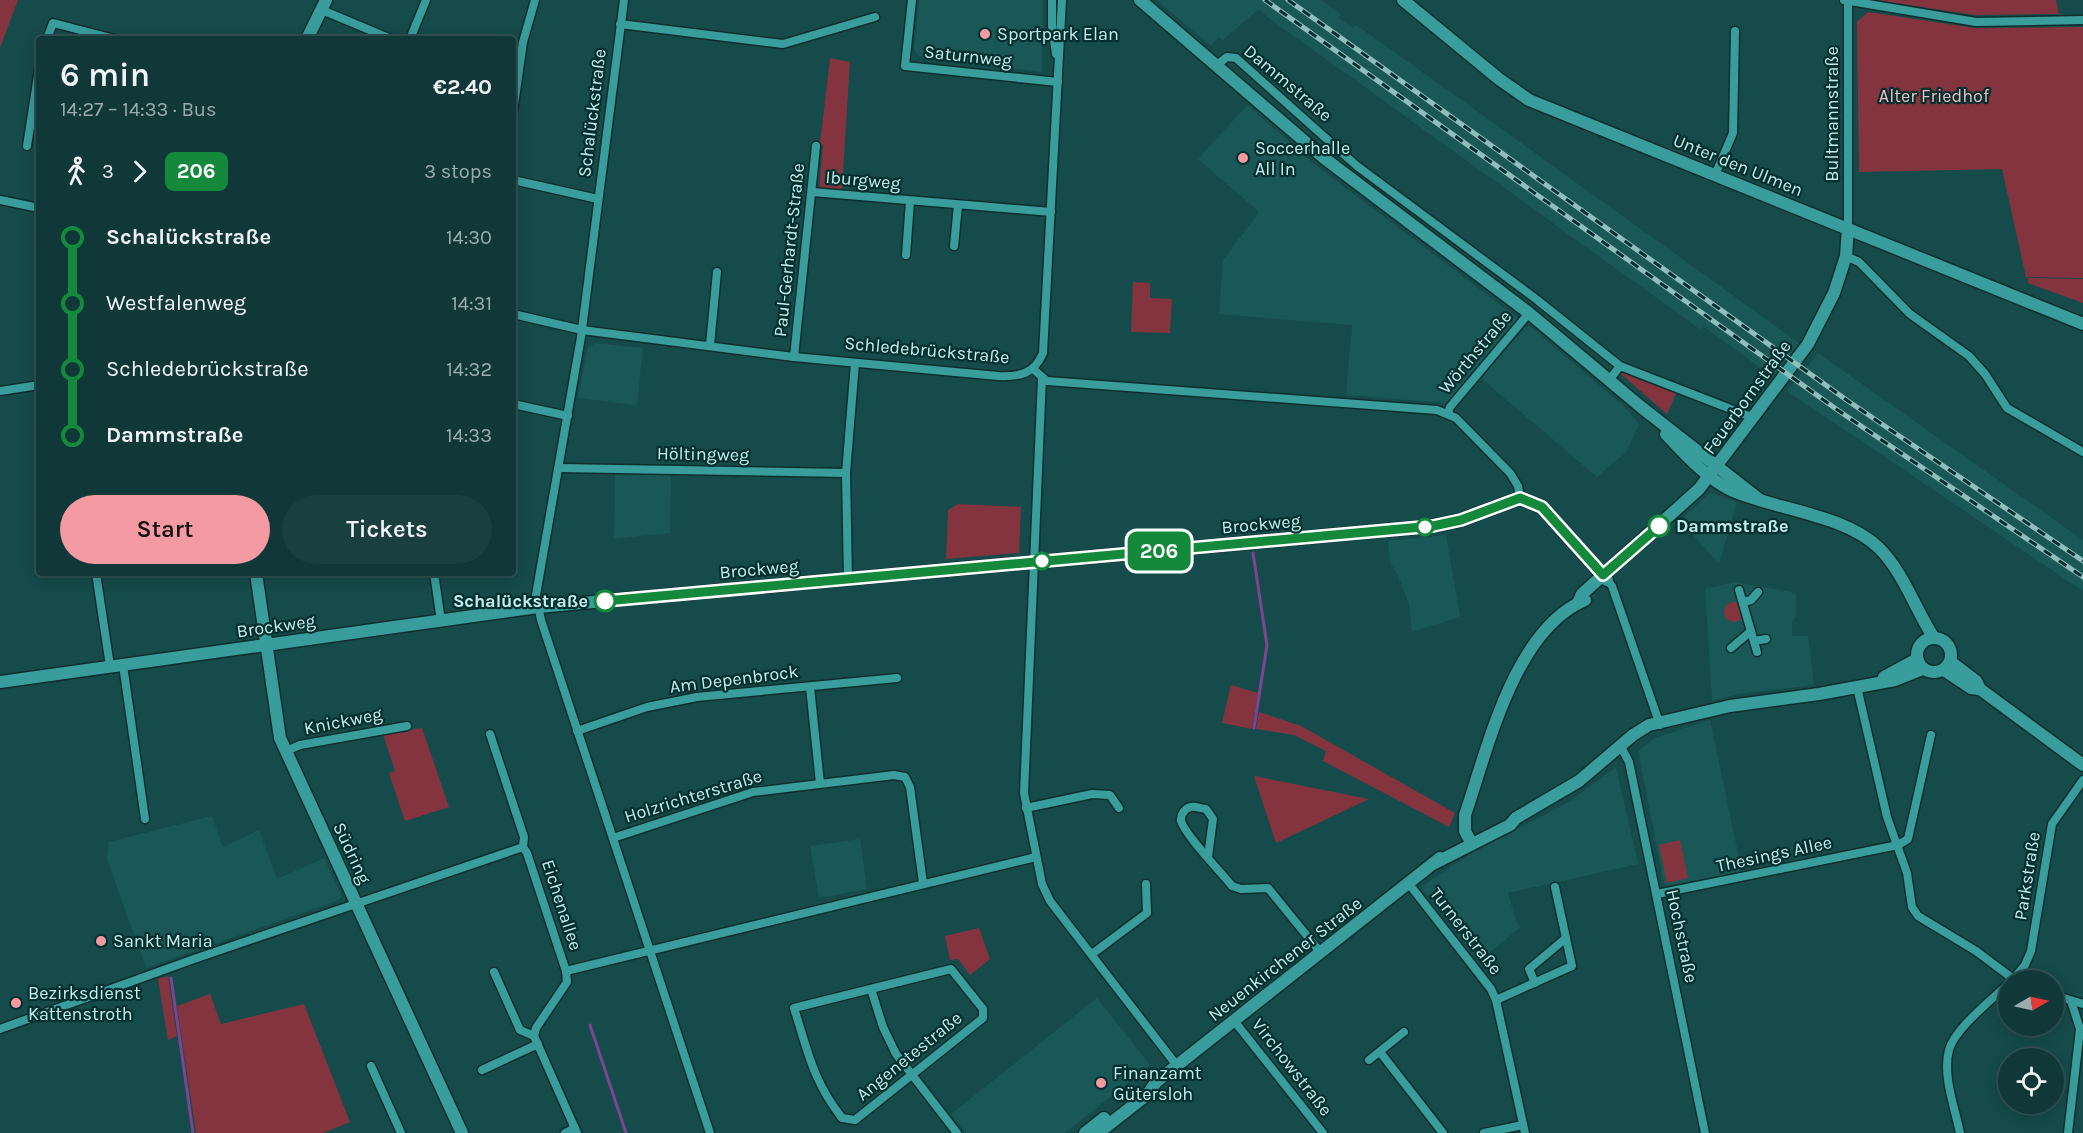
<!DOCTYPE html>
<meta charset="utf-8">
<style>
:root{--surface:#103838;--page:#193f40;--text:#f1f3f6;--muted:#9cacae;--line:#305253;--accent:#f49aa2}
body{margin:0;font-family:Karla,sans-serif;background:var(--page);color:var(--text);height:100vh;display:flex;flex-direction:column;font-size:22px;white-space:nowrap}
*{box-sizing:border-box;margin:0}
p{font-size:20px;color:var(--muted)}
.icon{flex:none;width:33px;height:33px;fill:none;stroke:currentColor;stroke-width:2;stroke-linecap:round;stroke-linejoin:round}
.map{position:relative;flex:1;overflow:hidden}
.side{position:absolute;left:36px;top:36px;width:480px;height:540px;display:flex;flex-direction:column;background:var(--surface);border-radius:6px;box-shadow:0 3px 15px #0003,0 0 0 2px var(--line)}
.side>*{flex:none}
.badge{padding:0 12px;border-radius:9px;font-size:21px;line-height:39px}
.needle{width:39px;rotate:81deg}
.controls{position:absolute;left:1998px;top:970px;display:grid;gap:12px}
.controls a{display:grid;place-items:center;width:66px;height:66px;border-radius:50%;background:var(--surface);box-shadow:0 3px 15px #0003,0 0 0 2px var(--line);font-size:30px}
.map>.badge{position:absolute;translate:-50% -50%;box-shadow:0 0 0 3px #fff}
.legs{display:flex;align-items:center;gap:9px;height:66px;padding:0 24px;font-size:20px}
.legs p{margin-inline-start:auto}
.summary{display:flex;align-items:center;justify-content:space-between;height:102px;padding:0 24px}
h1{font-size:33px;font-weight:600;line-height:45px}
.primary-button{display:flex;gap:12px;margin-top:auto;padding:12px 24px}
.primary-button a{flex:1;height:69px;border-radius:36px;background:var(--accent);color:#111;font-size:24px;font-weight:600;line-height:69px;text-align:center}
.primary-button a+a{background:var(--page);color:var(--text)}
ul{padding:0 24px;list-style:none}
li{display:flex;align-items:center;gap:21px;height:66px;font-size:22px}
li i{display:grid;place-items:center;width:9px;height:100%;margin:0 8px;background:currentColor}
li i::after{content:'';width:15px;height:15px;margin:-8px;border:4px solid;border-radius:50%;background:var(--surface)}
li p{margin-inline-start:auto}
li:first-child i{background:linear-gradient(#0000 50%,currentColor 0)}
li:last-child i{background:linear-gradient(currentColor 50%,#0000 0)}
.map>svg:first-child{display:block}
.built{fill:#1a5757}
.green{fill:#84343f}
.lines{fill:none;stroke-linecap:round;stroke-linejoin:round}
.stream{stroke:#7b4593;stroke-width:3}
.street-casing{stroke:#0f2e2e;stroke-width:11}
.secondary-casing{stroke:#0f2e2e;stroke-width:15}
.street{stroke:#399d9c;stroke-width:8}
.secondary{stroke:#399d9c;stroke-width:12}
.rail-casing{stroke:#8fbebd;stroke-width:5}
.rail{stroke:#032f2f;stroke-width:3;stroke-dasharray:9;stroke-linecap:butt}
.line-1-casing{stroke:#fff;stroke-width:14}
.line-1{stroke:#14893b;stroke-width:9}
.poi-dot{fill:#f49aa2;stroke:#032f2f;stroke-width:2}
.stop-1-dot{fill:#fff;stroke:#14893b;stroke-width:3}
.labels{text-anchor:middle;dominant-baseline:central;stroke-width:4.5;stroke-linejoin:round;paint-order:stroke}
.poi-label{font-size:18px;fill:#c2efed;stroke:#032f2f;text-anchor:start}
.street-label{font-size:18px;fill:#c2efed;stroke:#032f2f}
.park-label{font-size:18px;fill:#f4bcbf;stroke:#032f2f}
.stop-label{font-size:18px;font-weight:bold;fill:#c2efed;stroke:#032f2f;text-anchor:start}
</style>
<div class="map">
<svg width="2083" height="1133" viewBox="0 0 2083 1133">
<rect width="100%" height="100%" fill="#164b4b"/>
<!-- built -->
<g class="built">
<polygon points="919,0 1043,0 1042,72 918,56 914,48"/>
<polygon points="1157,0 1321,0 1341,14 1339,18 1353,28 1356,25 1446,89 1799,343 1773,377 1703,326 1701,330 1258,10 1223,40 1219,37 1211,46"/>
<polygon points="1247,105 1318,167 1519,319 1447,403 1346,395 1352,325 1219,314 1223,260 1259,212 1198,159"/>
<polygon points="1530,326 1625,407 1639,424 1627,451 1597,477 1481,378 1526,327"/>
<polygon points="595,343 643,348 637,405 578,398 587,350"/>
<polygon points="1818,353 2083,540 2083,591 1787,391"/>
<polygon points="615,474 671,475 670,533 614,539"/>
<polygon points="1710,493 1737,502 1719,564 1680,520"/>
<polygon points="1446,535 1460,617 1412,632 1409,604 1398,575 1390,562 1388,541"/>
<polygon points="1735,582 1796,593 1796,617 1792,621 1792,636 1808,636 1814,685 1737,694 1712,701 1705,589"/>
<polygon points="1710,720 1742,872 1665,888 1638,751 1655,738"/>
<polygon points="1616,767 1638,864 1508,893 1516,921 1521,927 1479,961 1421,887 1473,852 1567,803"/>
<polygon points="212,816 223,847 259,830 277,879 324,858 342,896 339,900 146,968 107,859 109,842"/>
<polygon points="860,839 867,889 819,898 810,846"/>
<polygon points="1097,998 1150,1065 1065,1133 966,1133 951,1114"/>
</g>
<!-- green -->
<g class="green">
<polygon points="0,0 18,0 0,48"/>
<polygon points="1875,0 2056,0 2059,14 1975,15"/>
<polygon points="1868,12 1975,28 2083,27 2083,278 2026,277 2002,169 1859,172 1857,22"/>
<polygon points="830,58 850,62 842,188 837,191 819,190 823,145 820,144"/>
<polygon points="2028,278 2083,279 2083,303 2028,283"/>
<polygon points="1133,282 1150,283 1150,298 1172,299 1170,333 1131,332"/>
<polygon points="1625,371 1677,391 1667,414 1620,373"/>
<polygon points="958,504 1021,507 1019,553 946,559 948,510"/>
<circle cx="1734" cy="612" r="10"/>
<polygon points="1231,685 1258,693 1252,729 1222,723"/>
<polygon points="1259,712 1301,726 1455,813 1449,827 1323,761 1326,751 1294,735 1256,729"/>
<polygon points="422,728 449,807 405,821 389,773 395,771 383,734"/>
<polygon points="1254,776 1369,799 1276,843"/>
<polygon points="1680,840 1688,878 1667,883 1659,845"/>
<polygon points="979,928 990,959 970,975 958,959 950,960 945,936"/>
<polygon points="168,976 177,1036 168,1040 158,979"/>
<polygon points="210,994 221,1024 304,1004 350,1122 323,1133 196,1133 177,1006"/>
</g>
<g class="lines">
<!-- stream -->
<g class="stream">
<polyline points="1253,553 1267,645 1254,728"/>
<polyline points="171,978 193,1133"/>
<polyline points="590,1025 626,1133"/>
</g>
<!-- street casing -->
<g class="street-casing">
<g id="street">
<polyline points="624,0 581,337 536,595 541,620 710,1133"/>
<polyline points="912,0 905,66 1058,82"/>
<polyline points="1052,0 1052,26 1056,54"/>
<polyline points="1844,0 1976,22 2083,20"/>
<polyline points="1848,0 1848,228"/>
<polyline points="322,10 391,39"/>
<polyline points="620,24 783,44 875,17"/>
<polyline points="47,39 53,23 115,39"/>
<polyline points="410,39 426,0"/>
<polyline points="1218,64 1227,57 1236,58 1357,166 1536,299 1620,366 1754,418"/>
<polyline points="513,112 523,42 535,0"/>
<polyline points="27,146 39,69"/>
<polyline points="1715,175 1733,133 1735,31"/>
<polyline points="513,180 598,199"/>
<polyline points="812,192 1051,212"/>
<polyline points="0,200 39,208"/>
<polyline points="954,246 958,205"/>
<polyline points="906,255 910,201"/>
<polyline points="1846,256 1859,262 1910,314 1969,356 1985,374 2007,408 2083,452"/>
<path d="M513,314L582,330L794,357L998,376C1020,377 1034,374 1043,353L1062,0"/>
<polyline points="710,345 717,272"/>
<polyline points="794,357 816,146"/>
<polyline points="1033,369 1047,381 1437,410 1456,418 1510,473 1518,486 1520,498"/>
<polyline points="1042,378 1024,793 1042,884 1050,901 1178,1067"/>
<polyline points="1610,379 1620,366"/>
<polyline points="0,391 39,385"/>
<polyline points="513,404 568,416"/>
<polyline points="1448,413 1450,407 1529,313"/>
<polyline points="560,468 846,473"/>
<polyline points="96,573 110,666"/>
<polyline points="434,573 441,621"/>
<polyline points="848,579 846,473 855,363"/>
<polyline points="1607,580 1612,586 1660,725"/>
<polyline points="1739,590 1757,652"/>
<polyline points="1743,602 1751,600 1758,592"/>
<polyline points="1754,641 1766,639"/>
<polyline points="1731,648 1751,631"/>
<polyline points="123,665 145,819"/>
<polyline points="810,687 820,783"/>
<polyline points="1857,687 1887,817 1907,873 1912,907 1918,916 1976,951 2016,981"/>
<polyline points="577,731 647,707 697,697 897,678"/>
<polyline points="490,734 524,837 523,847"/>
<polyline points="1621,747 1629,762 1705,1133"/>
<polyline points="286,751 300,745 407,726"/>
<polyline points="1026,808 1092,794 1110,795 1119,808"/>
<polyline points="613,838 753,792 894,775 905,777 910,787 923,883"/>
<polyline points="523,847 527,853 566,971 567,982 536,1028 534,1036 577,1133"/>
<path d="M1208,857L1213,819L1206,809C1202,809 1195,806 1191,807C1185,808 1180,815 1181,821C1185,835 1221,872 1232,886L1241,889L1268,888L1321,953"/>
<polyline points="1409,884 1491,989 1496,1000 1525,1133"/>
<polyline points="1657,894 1898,845 1908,839 1931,735"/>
<polyline points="1092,954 1147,913 1146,884"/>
<path d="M951,969L983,1009V1018L855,1120L842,1118C813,1081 808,1052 794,1008Z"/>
<polyline points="566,971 1036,857"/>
<polyline points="494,972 520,1030 534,1036"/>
<polyline points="2012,981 2025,965 2031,951 2052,824 2083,780"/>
<polyline points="1535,983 1529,969 1566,938"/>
<polyline points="871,989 883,1027 896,1054 957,1133"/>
<polyline points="2054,995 2083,1004"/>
<polyline points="1496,1000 1572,966 1555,887"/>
<polyline points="1235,1022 1323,1133"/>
<polyline points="0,1029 194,959 523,847"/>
<polyline points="1380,1052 1443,1133"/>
<polyline points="1369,1060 1404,1032"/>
<polyline points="371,1066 401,1133"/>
<polyline points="482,1070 538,1044"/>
<polyline points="565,1133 575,1128"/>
<polyline points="1484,1133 1523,1125"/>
<path d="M1960,1133C1955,1108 1942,1075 1949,1050C1955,1028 1992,1000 2008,984"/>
<polyline points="2068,1133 2080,1029 2071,1001"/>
</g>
</g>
<!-- secondary casing -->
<g class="secondary-casing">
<g id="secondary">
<polyline points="1140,0 1324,158 1529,313 1641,407 1760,500"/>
<polyline points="1403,0 1499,79 1529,100 2083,324"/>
<polyline points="307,39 326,0"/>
<path d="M1666,434C1684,453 1707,479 1731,490C1776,510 1844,514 1879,548C1904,573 1915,609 1934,638"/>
<polyline points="256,573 280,738 462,1133"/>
<polyline points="1578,603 1582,594 1699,489 1808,344 1834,293 1846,256 1848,228"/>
<circle cx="1934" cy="655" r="17"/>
<polyline points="1951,662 1976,681 1980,689 2083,765"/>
<polyline points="1944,670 1971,688 1979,689"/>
<polyline points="1884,677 1917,659"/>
<polyline points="0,682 538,607 1433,526 1461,520 1520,498 1542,507 1607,580"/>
<path d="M1472,844L1465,831V815C1488,748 1514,630 1585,600"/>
<polyline points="1435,863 1510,825 1516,818 1579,781 1633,735 1649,725 1730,706 1819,694 1895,680 1923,669"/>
<polyline points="1085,1133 1104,1118"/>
<polyline points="1098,1133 1148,1094 1156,1082 1440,858"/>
</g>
</g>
<!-- street -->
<use href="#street" class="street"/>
<!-- secondary -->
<use href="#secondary" class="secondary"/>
<!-- rail casing -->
<g class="rail-casing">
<g id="rail">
<polyline points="1265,0 1839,411 2083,577"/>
<polyline points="1288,0 1848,401 2083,561"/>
</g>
</g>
<!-- rail -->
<use href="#rail" class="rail"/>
</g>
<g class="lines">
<!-- line-1 casing -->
<g class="line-1-casing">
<polyline id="line-1" points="605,601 1433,526 1461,520 1520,498 1542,507 1603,575 1659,526"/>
</g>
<!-- line-1 -->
<use href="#line-1" class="line-1"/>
</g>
<!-- markers -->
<g class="poi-dot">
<circle cx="985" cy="34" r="6"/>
<circle cx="1243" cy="158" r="6"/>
<circle cx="101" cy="941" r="6"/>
<circle cx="16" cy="1003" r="6"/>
<circle cx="1101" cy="1083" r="6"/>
</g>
<g class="stop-1-dot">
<circle cx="1659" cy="526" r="10"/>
<circle cx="1425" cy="527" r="8"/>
<circle cx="1042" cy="561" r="8"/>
<circle cx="605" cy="601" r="10"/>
</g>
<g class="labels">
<!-- poi labels -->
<g class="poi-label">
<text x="997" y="34">Sportpark Elan</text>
<text x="1255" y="148">Soccerhalle<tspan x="1255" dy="21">All In</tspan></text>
<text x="113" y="941">Sankt Maria</text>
<text x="28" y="993">Bezirksdienst<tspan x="28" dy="21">Kattenstroth</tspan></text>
<text x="1113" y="1073">Finanzamt<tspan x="1113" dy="21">Gütersloh</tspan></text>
</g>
<!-- street labels -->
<g class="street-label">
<text transform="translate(968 56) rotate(6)">Saturnweg</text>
<text transform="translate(1288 83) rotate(40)">Dammstraße</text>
<text transform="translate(592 113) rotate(-83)">Schalückstraße</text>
<text transform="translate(1832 114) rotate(-90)">Bultmannstraße</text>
<text transform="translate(1738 165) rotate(22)">Unter den Ulmen</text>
<text transform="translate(863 180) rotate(5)">Iburgweg</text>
<text transform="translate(789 250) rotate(-84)">Paul-Gerhardt-Straße</text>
<text transform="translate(927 350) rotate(5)">Schledebrückstraße</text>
<text transform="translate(1475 352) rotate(-50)">Wörthstraße</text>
<text transform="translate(1747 397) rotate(-54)">Feuerbornstraße</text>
<text transform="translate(703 454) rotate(1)">Höltingweg</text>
<text transform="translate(1261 524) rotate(-5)">Brockweg</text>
<text transform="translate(759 569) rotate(-5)">Brockweg</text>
<text transform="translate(276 626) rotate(-8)">Brockweg</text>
<text transform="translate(734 679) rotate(-7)">Am Depenbrock</text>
<text transform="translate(343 721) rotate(-11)">Knickweg</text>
<text transform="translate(693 796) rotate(-17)">Holzrichterstraße</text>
<text transform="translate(352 853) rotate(65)">Südring</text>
<text transform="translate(1774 854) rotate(-12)">Thesings Allee</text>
<text transform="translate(2027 876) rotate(-81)">Parkstraße</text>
<text transform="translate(562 905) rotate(72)">Eichenallee</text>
<text transform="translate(1466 931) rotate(52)">Turnerstraße</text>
<text transform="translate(1682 936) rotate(78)">Hochstraße</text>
<text transform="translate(1285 959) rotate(-38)">Neuenkirchener Straße</text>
<text transform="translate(909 1056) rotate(-39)">Angenetestraße</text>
<text transform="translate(1292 1067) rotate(52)">Virchowstraße</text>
</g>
<!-- park labels -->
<g class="park-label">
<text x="1934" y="96">Alter Friedhof</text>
</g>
<!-- stop labels -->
<g class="stop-label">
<text x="1676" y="526">Dammstraße</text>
<text x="588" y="601" text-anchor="end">Schalückstraße</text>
</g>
</g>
</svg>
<div class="controls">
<a><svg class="needle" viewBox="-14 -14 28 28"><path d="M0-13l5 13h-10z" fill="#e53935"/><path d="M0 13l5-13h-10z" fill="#9cacae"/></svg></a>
<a><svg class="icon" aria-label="locate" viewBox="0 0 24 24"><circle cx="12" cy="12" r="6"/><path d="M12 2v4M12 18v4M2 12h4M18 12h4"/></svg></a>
</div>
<b class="badge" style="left:1159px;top:551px;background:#14893b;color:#fff">206</b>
<section class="side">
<div class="summary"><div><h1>6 min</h1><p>14:27 – 14:33 · Bus</p></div><b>€2.40</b></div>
<div class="legs"><svg class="icon" aria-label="walk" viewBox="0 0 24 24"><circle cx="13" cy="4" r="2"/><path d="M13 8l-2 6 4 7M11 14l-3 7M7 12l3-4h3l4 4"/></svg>3<svg class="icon" aria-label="forward" viewBox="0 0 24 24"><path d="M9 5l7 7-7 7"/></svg><b class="badge" style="background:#14893b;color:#fff">206</b><p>3 stops</p></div>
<ul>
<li><i style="color:#14893b"></i><b>Schalückstraße</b><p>14:30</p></li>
<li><i style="color:#14893b"></i><span>Westfalenweg</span><p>14:31</p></li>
<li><i style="color:#14893b"></i><span>Schledebrückstraße</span><p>14:32</p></li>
<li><i style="color:#14893b"></i><b>Dammstraße</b><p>14:33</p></li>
</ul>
<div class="primary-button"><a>Start</a><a>Tickets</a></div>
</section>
</div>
